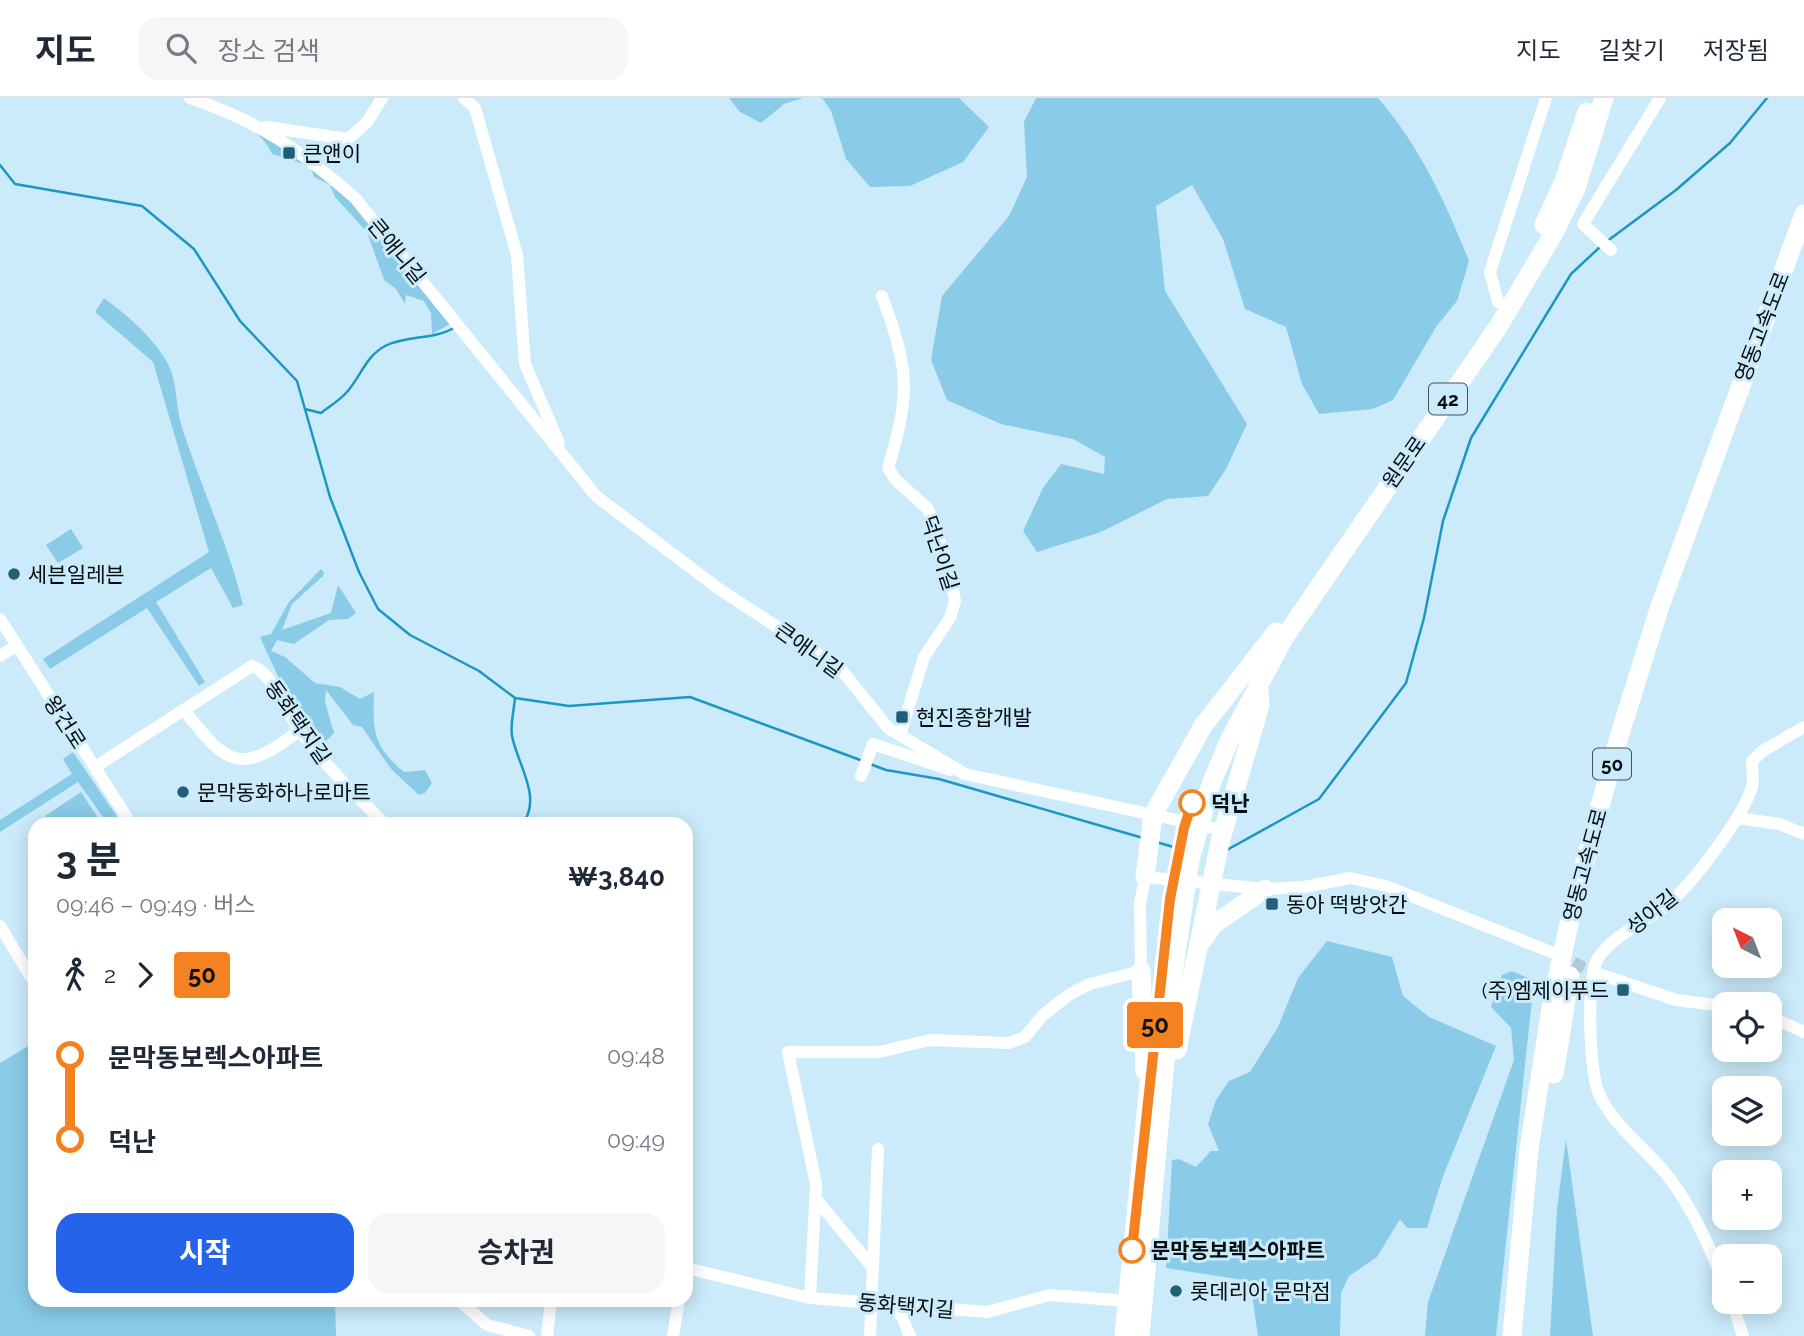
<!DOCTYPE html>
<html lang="ko">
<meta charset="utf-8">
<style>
:root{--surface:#fff;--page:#f6f6f7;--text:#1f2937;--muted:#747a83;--line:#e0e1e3;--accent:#2563eb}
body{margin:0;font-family:Raleway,"Noto Sans KR",sans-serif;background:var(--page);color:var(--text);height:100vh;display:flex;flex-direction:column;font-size:26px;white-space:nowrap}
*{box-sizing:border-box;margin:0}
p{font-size:23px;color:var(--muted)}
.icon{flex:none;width:38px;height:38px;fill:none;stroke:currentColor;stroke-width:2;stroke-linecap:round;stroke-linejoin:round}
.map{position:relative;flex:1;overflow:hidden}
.side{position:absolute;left:28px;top:719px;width:665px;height:490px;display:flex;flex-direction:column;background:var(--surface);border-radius:21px;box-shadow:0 4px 18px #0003}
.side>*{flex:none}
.badge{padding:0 14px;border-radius:5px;font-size:24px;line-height:46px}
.needle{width:46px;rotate:318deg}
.buttons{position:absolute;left:1712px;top:810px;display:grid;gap:14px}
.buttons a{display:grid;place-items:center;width:70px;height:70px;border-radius:14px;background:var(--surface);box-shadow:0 4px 18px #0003;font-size:35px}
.map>.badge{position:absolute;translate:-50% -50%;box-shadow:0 0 0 4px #fff}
.legs{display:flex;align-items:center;gap:10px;height:77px;padding:0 28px;font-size:23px}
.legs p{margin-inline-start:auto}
.summary{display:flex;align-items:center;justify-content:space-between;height:119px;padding:0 28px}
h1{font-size:38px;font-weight:700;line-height:52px}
.button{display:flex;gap:14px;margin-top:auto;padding:14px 28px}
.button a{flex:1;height:80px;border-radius:21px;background:var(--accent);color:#fff;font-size:28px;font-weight:700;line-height:80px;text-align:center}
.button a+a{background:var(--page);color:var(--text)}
ul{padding:0 28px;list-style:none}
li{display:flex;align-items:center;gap:24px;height:84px;font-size:26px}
li i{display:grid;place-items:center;width:10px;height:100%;margin:0 9px;background:currentColor}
li i::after{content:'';width:18px;height:18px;margin:-9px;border:5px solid;border-radius:50%;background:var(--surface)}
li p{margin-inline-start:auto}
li:first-child i{background:linear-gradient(#0000 50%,currentColor 0)}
li:last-child i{background:linear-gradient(currentColor 50%,#0000 0)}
header{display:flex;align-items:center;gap:42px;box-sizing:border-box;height:98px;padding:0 35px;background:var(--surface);border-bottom:2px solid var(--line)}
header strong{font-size:33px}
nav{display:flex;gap:38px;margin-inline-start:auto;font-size:24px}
.search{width:490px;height:63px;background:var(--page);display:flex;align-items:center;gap:18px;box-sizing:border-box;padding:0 24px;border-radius:21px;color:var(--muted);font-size:26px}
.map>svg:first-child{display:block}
.green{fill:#8acbe8}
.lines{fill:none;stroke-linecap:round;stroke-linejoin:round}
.stream{stroke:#1c97c1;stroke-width:2.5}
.minor-tunnel{stroke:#adcad7;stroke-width:12;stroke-dasharray:12 6;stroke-linecap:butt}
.minor{stroke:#fff;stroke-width:12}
.highway{stroke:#fff;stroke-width:19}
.line-1-casing{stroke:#fff;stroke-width:16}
.line-1{stroke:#f58220;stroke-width:10}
.poi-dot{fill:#225f76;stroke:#cbebfa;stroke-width:2.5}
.stop-1-dot{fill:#fff;stroke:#f58220;stroke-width:3.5}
.labels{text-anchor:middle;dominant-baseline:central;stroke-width:6;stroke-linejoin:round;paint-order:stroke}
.shield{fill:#cbebfa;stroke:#405058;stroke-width:2}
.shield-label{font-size:19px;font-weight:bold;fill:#040d12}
.poi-label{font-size:21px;fill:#040d12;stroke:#cbebfa;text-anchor:start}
.street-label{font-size:21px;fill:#040d12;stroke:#cbebfa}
.stop-label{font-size:21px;font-weight:bold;fill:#040d12;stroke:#cbebfa;text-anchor:start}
</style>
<header>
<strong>지도</strong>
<div class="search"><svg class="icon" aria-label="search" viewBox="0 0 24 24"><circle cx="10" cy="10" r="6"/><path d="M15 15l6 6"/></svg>장소 검색</div>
<nav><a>지도</a><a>길찾기</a><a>저장됨</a></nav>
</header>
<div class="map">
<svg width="1804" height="1238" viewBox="0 0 1804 1238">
<rect width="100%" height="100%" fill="#cbebfa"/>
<!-- green -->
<g class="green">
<path d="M203,0L251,23L313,63L356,107L450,226L432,236L431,215L424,203L406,197L405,206L396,191L384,182L367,134L335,99L330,87L314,79L310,68L272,56C260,29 226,17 203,0Z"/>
<polygon points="729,0 803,0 784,6 761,25 740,14"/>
<polygon points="822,0 959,0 989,29 963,64 910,88 870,89 846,61 831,13"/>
<path d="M1036,0H1378C1419,47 1446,105 1469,163L1457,203L1436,229L1393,302L1373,311L1319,316L1302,286L1286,229L1245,211L1223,141L1192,87L1156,108L1165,193L1247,326L1226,371L1208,398L1167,401L1101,434L1037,454L1023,433L1043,390L1061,366L1104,376L1105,359L1073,341L1001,326L947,302L931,262L942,198L1009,118L1027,79L1024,24Z"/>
<path d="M104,200C127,217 148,235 164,259C178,280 175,303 181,326C200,387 228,445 243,507L233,510L211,470L156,504L205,584L199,588L147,510L50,571L43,561L209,454L153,264L95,214Z"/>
<polygon points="71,431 83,450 58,465 46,447"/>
<path d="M321,471L324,474L323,478L292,506L282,532L331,515L338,487L356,515L348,521L329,522L294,546L277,542L271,553L285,559L315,585L340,589L360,601L374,594C373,632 372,647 404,674L425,672L432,685L425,695L419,697L391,671L362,629L353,627L326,592L325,604L334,635L317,652L292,609L260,539L271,536L289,504Z"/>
<polygon points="73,654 122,726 108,726 78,684 0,734 0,722 72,676 63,661"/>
<polygon points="81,694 102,726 51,726 45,718"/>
<polygon points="1327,843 1392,859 1403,898 1429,919 1496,948 1442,1081 1427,1130 1407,1130 1400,1121 1377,1159 1349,1178 1341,1195 1340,1238 1258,1238 1250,1183 1166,1170 1172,1062 1179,1061 1196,1069 1211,1053 1219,1053 1208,1026 1216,1002 1229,983 1250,974 1278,929 1298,880"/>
<polygon points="1512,873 1534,883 1496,1238 1425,1238 1428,1204 1514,962 1511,930 1491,909 1502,877"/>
<polygon points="35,944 35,1202 335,1202 336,1238 0,1238 0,965"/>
<polygon points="1566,1041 1593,1238 1550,1238 1557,1111"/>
</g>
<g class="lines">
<!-- stream -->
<g class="stream">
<polyline points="0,67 15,86 142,108 194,151 240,223 297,283 330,399 359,474 378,511 410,537 479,573 515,600 569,608 690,599 863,663"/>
<polyline points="1606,144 1676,92 1730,45 1767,0"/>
<path d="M305,311L321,315C330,308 340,302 347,294C361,278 366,258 385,248C406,237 433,242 454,230"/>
<path d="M515,600C514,612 510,627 512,638C518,668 542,698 523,726"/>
<polyline points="870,666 886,672 939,681 1143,740"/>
<polyline points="1156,744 1184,752"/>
<polyline points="1225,753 1319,701 1406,585 1424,520 1443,423 1471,340 1571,176 1601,148"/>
</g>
<!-- minor-tunnel -->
<polyline class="minor-tunnel" points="1557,857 1593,874"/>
<!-- minor -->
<g class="minor">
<path d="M190,0C259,23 301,53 355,100L596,398L719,491L840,570L888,630L965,676L1223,732"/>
<polyline points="464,0 475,10 517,157 525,266 559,345"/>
<polyline points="266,29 348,41 367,24 382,0"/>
<polyline points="1611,152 1583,126 1660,0"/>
<path d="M882,198C909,271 911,294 888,370L895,381L928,411L949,469L955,503L950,520L924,559L900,637"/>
<polyline points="1498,204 1490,174 1546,0"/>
<polyline points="0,521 131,726"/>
<polyline points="0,558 16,548"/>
<path d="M184,612C228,668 240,678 300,632"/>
<path d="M95,669L252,568C270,574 278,599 288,614C314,658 350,691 385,726"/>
<polyline points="861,678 873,646 951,672"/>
<polyline points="1738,720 1779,726 1804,736"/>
<polyline points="0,828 35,886"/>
<polyline points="1593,874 1676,902 1724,908"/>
<polyline points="1769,918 1804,934"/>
<polyline points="816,1101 873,1170"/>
<polyline points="686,1170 810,1200 987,1214 1050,1197 1127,1203"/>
<path d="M1724,1185C1709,1148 1694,1113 1670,1081C1649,1053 1614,1029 1599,996C1589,975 1586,879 1598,860C1615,835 1647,824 1669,805C1693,785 1743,719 1752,689C1754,682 1752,671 1752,663L1764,652L1804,629"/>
<polyline points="810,1200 816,1086 788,954 879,954 930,942 1009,945 1025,939 1043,917 1070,896 1090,886 1141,873 1140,806 1145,779 1265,791 1304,789 1350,780 1386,788 1551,854"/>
<polyline points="459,1202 487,1227 529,1238"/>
<polyline points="1732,1204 1743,1238"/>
<polyline points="890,1207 902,1219 910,1238"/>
<polyline points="547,1238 551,1202"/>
<polyline points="673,1238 679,1202"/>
<polyline points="870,1238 878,1051"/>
</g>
<!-- highway -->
<g class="highway">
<polyline points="1544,127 1564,83 1587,14"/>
<polyline points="1145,779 1153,717 1203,628 1276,534"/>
<polyline points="1202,843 1213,827 1265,791"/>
<polyline points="1141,873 1145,973"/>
<polyline points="1177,952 1220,744 1260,607 1259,593"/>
<polyline points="1554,976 1570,878"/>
<polyline points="1124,1238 1152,956"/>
<polyline points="1140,1238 1173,876 1190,762 1211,686 1230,641 1284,540 1498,229 1555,133 1576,90 1604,0"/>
<polyline points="1512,1238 1529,1051 1551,910 1573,807 1619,639 1660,508 1804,116"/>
</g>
</g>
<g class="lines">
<!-- line-1 casing -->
<g class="line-1-casing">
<polyline id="line-1" points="1132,1152 1170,801 1184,730 1192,705"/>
</g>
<!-- line-1 -->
<use href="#line-1" class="line-1"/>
</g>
<!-- markers -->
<g class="poi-dot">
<rect x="282" y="48" width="14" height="14" rx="3.5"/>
<circle cx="14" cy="476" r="7"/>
<rect x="895" y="612" width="14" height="14" rx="3.5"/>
<circle cx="183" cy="694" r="7"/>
<rect x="1265" y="799" width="14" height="14" rx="3.5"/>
<rect x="1616" y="885" width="14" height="14" rx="3.5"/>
<circle cx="1176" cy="1193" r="7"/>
</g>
<g class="stop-1-dot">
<circle cx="1192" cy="705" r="12"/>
<circle cx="1132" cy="1152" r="12"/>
</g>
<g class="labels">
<!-- shield labels -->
<g class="shield">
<rect x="1429" y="285.5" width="38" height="31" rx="5"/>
<rect x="1593" y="650.5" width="38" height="31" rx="5"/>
</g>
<g class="shield-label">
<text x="1448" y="301">42</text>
<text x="1612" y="666">50</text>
</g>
<!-- poi labels -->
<g class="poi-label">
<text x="303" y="55">큰앤이</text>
<text x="28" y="476">세븐일레븐</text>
<text x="916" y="619">현진종합개발</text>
<text x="197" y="694">문막동화하나로마트</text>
<text x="1286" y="806">동아 떡방앗간</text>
<text x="1609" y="892" text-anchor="end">(주)엠제이푸드</text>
<text x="1190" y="1193">롯데리아 문막점</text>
</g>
<!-- street labels -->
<g class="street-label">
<text transform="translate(397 153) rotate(51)">큰애니길</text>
<text transform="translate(1762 229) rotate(-69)">영동고속도로</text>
<text transform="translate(1404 364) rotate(-55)">원문로</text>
<text transform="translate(940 455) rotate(72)">덕난이길</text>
<text transform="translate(809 552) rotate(36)">큰애니길</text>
<text transform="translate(65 624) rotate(57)">왕건로</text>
<text transform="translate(298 624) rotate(55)">동화택지길</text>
<text transform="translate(1585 767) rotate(-75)">영동고속도로</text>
<text transform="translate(1652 814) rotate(-38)">성아길</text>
<text transform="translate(906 1208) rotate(5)">동화택지길</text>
</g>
<!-- stop labels -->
<g class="stop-label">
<text x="1211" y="705">덕난</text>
<text x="1151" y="1152">문막동보렉스아파트</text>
</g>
</g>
</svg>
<div class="buttons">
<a><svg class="needle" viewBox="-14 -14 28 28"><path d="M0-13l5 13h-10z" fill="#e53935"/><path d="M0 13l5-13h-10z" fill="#747a83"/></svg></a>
<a><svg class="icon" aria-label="locate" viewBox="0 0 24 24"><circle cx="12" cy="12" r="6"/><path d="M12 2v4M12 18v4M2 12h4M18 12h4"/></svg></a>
<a><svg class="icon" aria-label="layers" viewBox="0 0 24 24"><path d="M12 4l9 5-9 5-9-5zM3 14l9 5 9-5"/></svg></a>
<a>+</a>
<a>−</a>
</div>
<b class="badge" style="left:1155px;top:927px;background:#f58220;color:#111">50</b>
<section class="side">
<div class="summary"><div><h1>3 분</h1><p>09:46 – 09:49 · 버스</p></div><b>₩3,840</b></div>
<div class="legs"><svg class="icon" aria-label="walk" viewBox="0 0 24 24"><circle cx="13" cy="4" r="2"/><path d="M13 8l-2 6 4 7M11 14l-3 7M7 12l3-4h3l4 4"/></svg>2<svg class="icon" aria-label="forward" viewBox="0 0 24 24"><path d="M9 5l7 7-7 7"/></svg><b class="badge" style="background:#f58220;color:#111">50</b></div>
<ul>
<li><i style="color:#f58220"></i><b>문막동보렉스아파트</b><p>09:48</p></li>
<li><i style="color:#f58220"></i><b>덕난</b><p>09:49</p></li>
</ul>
<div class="button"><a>시작</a><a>승차권</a></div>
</section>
</div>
